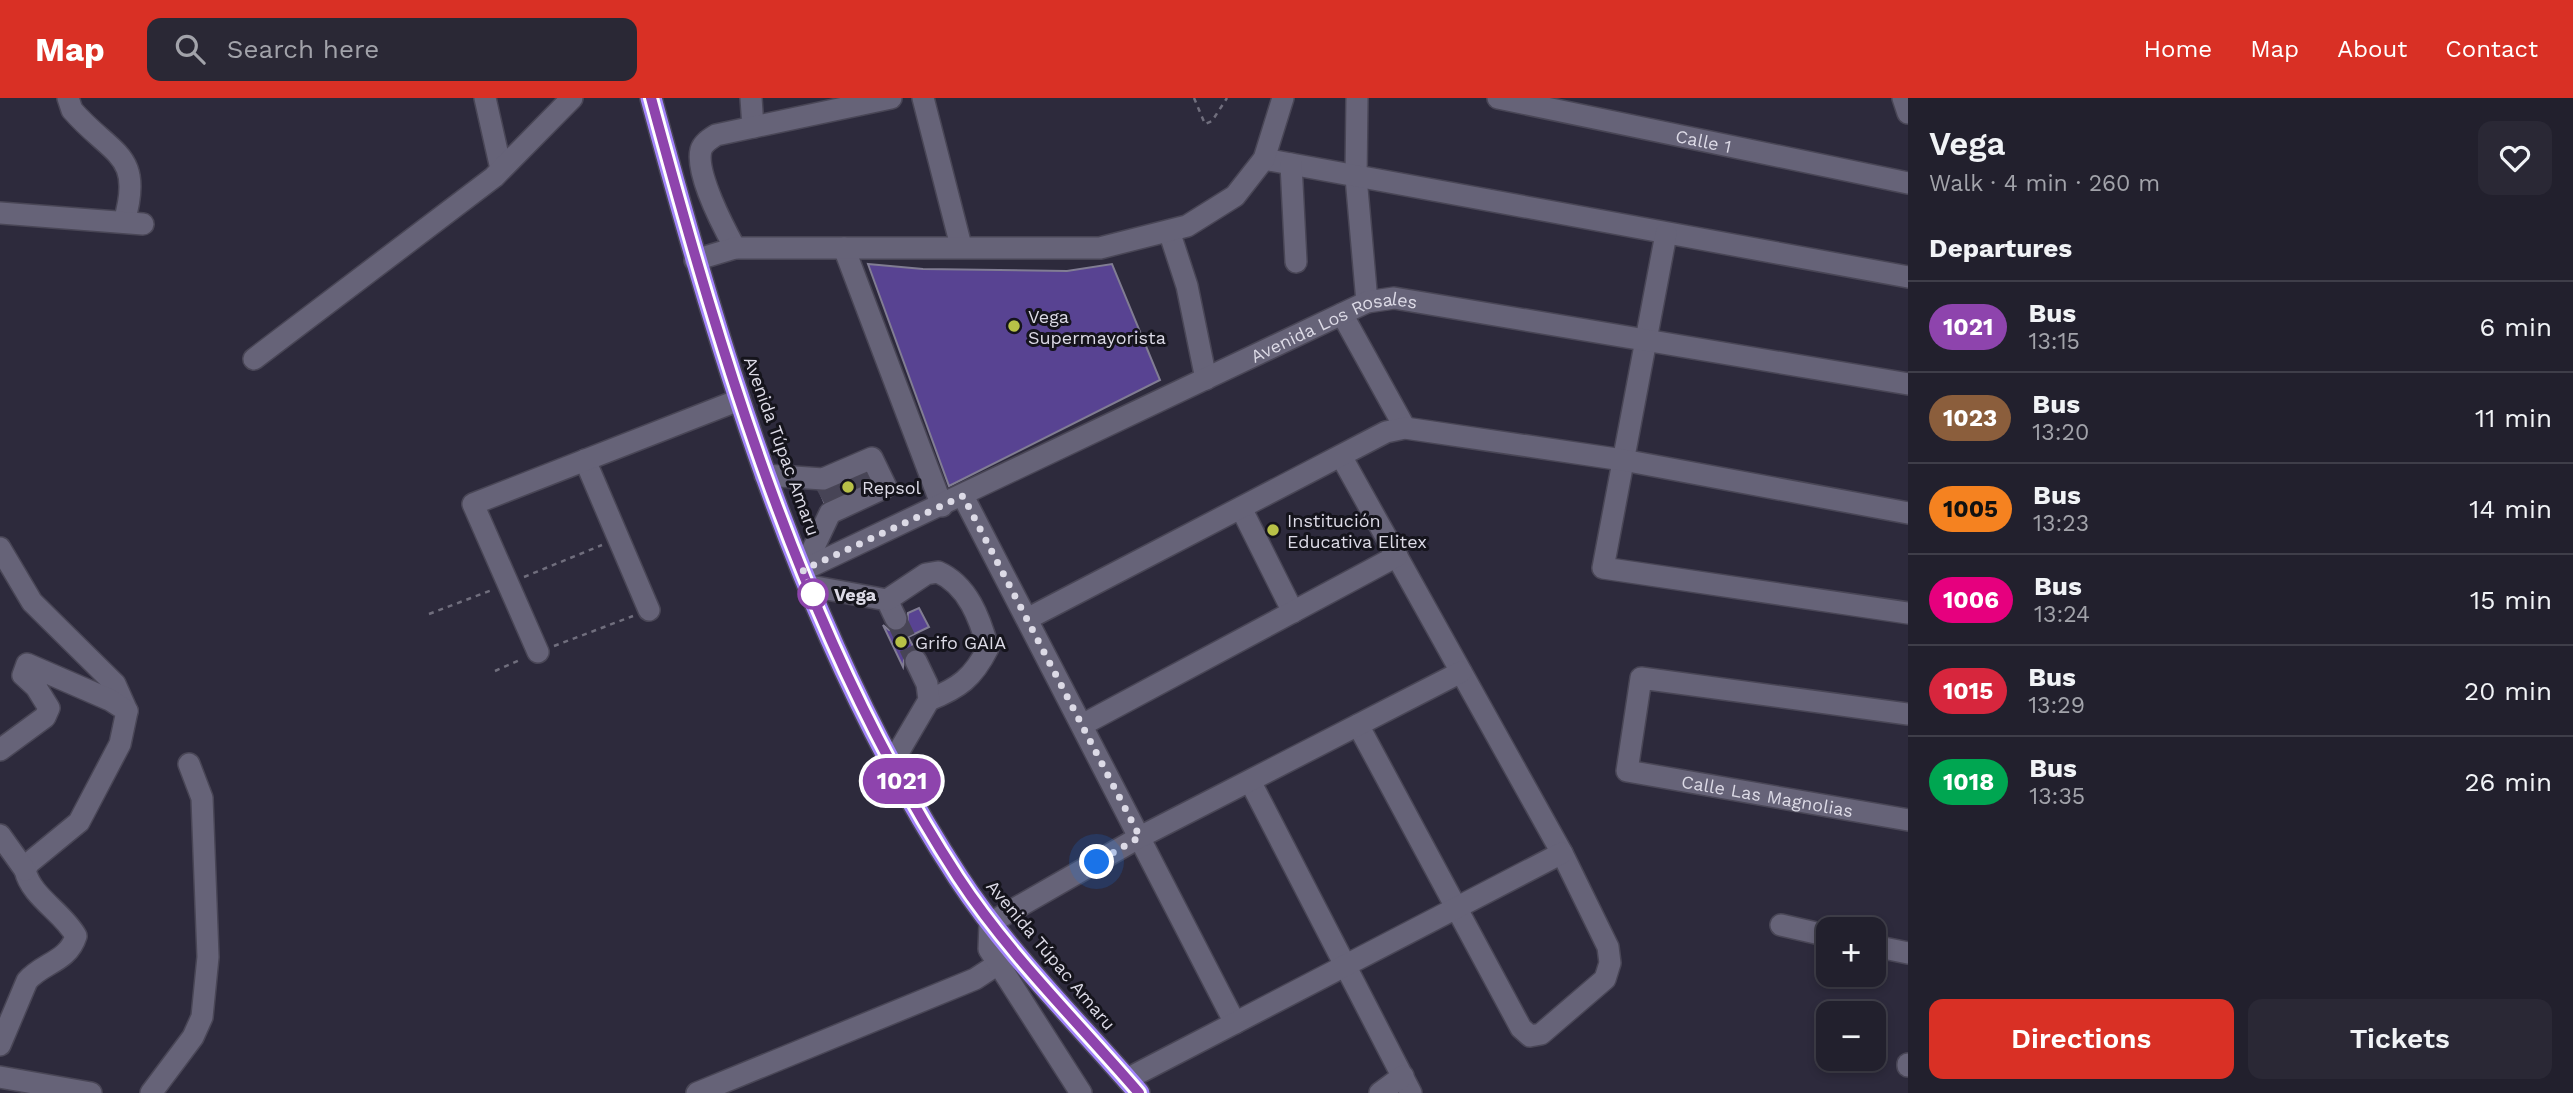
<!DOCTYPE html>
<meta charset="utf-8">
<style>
:root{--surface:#22202d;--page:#2a2835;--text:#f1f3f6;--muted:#a2a3aa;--line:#3f3e49;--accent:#d93025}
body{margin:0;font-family:"Work Sans",sans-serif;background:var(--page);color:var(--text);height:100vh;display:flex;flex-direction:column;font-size:26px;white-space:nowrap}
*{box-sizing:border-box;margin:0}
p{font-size:23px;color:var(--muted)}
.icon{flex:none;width:38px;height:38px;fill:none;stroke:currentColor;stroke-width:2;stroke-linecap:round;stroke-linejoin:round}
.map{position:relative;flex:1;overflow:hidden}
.details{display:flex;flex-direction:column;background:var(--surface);width:665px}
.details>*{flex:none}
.badge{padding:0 14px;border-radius:23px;font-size:24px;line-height:46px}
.buttons{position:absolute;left:1816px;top:819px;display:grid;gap:14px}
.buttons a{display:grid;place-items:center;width:70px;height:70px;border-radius:14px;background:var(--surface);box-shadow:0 4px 10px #0003,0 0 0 2px var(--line);font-size:35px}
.you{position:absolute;width:35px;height:35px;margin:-18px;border:5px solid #fff;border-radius:50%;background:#1a73e8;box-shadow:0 0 0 10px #1a73e833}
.map>.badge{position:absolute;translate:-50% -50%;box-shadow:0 0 0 4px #fff}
h2{padding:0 21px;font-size:26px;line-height:63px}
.round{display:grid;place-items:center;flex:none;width:74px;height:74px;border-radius:14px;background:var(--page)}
.overview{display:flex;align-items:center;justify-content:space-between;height:119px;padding:0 21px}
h1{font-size:33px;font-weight:600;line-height:52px}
.cta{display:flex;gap:14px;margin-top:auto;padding:14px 21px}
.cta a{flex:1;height:80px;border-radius:14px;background:var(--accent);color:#fff;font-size:28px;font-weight:600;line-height:80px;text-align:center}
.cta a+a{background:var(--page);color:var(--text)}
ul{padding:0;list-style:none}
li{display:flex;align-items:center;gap:21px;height:91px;padding:0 21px;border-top:2px solid var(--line)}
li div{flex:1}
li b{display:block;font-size:26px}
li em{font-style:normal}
li .badge{min-width:77px;font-weight:700;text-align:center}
header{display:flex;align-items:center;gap:42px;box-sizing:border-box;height:98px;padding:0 35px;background:var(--accent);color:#fff}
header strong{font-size:33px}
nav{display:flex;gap:38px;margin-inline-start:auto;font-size:24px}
.search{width:490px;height:63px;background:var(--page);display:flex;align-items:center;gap:18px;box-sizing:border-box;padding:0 24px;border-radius:14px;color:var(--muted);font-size:26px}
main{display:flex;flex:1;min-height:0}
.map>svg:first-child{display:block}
.building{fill:#584392;stroke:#817d93;stroke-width:2}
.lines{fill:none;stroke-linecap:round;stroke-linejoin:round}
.minor-tunnel{stroke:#474456;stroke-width:21;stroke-dasharray:21 10;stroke-linecap:butt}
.minor-casing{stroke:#494656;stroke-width:24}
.highway-casing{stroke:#494656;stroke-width:24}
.path{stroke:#706e7d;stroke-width:2.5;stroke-dasharray:5 5;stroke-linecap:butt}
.minor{stroke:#666378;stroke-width:21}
.highway{stroke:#a284f9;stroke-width:21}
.line-casing{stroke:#fff;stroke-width:16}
.line{stroke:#8e44ad;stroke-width:10}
.walk{stroke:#dcdae6;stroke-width:7;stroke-dasharray:0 12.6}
.poi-dot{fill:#b8c147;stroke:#15141c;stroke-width:2.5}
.stop-dot{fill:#fff;stroke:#8e44ad;stroke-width:3.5}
.labels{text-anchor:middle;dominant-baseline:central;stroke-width:6;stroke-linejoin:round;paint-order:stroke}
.street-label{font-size:18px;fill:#dcdae6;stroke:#15141c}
.poi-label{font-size:18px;fill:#dcdae6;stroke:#15141c;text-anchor:start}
.stop-label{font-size:18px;font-weight:bold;fill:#dcdae6;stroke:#15141c;text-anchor:start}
</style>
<header>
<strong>Map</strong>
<div class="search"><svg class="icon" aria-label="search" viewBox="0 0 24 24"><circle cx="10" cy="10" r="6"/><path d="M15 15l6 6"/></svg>Search here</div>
<nav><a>Home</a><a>Map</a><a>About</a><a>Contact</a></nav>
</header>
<main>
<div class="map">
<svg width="1908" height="995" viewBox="0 0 1908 995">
<rect width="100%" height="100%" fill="#2d2a3c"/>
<!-- building -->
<g class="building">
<polygon points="868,166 923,171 1067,173 1112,166 1160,282 949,388"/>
<polygon points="866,377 868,383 824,404 820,394"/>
<polygon points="919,510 929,529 908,539 914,550 905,556 903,569 883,527 889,532 901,533 907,528 908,515"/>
</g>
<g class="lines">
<!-- minor-tunnel -->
<g class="minor-tunnel">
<polyline points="856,374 867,392"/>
<polyline points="840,381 851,398"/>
<polyline points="826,387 836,405"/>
<polyline points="896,521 916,563"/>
</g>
<!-- minor casing -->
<g class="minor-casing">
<g id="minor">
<path d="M68,0L72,12C112,58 144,55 124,124"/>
<polyline points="485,0 501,71"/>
<polyline points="751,0 753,29"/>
<polyline points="923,0 961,148"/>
<polyline points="1357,0 1356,79 1367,204"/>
<path id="s1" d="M1498,0L1908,85"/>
<polyline points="1903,0 1908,15"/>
<polyline points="1264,61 1908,179"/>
<polyline points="1291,66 1296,164"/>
<polyline points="0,115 143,126"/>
<polyline points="1169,133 1187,188 1206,281"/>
<polyline points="1666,136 1603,470 1908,515"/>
<path d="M735,150C724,130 695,75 701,52C703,45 710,41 716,37L891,0"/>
<polyline points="844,150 942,408"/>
<polyline points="695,162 735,150 1100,150 1187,128 1235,98 1264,61 1283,0"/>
<polyline points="1342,216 1405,330"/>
<polyline points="254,261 494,79 572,0"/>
<polyline points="1341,358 1562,755 1608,849 1610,865 1605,881 1541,936 1530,938 1521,930 1358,627"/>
<polyline points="585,362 649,512"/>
<polyline points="765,377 823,381 872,360 886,389 830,415 803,472"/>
<polyline points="963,398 1235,925"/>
<polyline points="1241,410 1293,514"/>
<polyline points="0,450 32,504 115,586 127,613"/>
<path id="s2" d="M803,472L1367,204L1394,200L1908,286"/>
<polyline points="810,488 887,502 896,521"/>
<path d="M887,502L926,476L938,474C968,487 980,521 988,550C973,580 959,590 929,602"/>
<polyline points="1027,521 1386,334 1405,330 1623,362 1908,415"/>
<polyline points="538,554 473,406 739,302"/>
<path id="s3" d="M1908,616L1641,580L1627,673L1908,722"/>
<polyline points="1082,627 1397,458"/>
<path d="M0,652L45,619L49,610L36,589L23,577L27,566L110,602L127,613L120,646L79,724L29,765L25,772C31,799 63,814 76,838C68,864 42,865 27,883L0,947"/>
<polyline points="892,665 929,602 927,586 916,563"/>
<polyline points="1250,683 1411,995"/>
<polyline points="0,737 25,772"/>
<polyline points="1781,827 1829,838"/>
<polyline points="1874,848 1908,855"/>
<polyline points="1908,966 1908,968"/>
<polyline points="0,979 91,995"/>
<polyline points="1127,981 1562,755"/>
<polyline points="151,995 193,939 202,919 208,859 202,700 189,666"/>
<polyline points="697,995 975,881 998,866"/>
<polyline points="1081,995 989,851 990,825 1140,739 1461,574"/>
<polyline points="1380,995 1403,978"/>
</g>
</g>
<!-- highway casing -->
<g class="highway-casing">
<path id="highway" d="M651,0C723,266 806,546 958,779C1009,857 1078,924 1139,995"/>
</g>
<!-- path -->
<g class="path">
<polyline points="1194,0 1205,26 1212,23 1227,0"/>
<polyline points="524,479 602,447"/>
<polyline points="429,516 492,492"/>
<polyline points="554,548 633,518"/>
<polyline points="495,573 522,561"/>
</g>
<!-- minor -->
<use href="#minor" class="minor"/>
<!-- highway -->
<use href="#highway" class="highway"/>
</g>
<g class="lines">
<!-- line casing -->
<g class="line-casing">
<path id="line" d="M651,0C724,269 805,543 958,779C1009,857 1078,924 1139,995"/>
</g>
<!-- line -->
<use href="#line" class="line"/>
<!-- walk -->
<polyline class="walk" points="813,496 803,472 963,398 1140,739 1097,764"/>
</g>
<!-- markers -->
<g class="poi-dot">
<circle cx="1014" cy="228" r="7"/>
<circle cx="848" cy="389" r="7"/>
<circle cx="1273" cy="432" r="7"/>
<circle cx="901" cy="544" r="7"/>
</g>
<circle class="stop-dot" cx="813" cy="496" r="14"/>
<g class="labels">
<!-- street labels -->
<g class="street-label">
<text stroke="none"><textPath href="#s1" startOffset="210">Calle 1</textPath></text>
<text stroke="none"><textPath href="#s2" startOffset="586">Avenida Los Rosales</textPath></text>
<text transform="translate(782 348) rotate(70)">Avenida Túpac Amaru</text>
<text stroke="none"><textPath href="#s3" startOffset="506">Calle Las Magnolias</textPath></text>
<text transform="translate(1051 857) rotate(50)">Avenida Túpac Amaru</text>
</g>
<!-- poi labels -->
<g class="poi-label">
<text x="1028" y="218">Vega<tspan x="1028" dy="21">Supermayorista</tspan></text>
<text x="862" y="389">Repsol</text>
<text x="1287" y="422">Institución<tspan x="1287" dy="21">Educativa Elitex</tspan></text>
<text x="915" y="544">Grifo GAIA</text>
</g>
<!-- stop labels -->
<g class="stop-label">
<text x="834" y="496">Vega</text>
</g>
</g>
</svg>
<div class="buttons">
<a>+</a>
<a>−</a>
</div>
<div class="you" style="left:1097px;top:764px"></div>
<b class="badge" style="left:902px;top:683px;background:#8e44ad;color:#fff">1021</b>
</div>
<section class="details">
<div class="overview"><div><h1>Vega</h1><p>Walk · 4 min · 260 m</p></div><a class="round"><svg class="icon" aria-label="heart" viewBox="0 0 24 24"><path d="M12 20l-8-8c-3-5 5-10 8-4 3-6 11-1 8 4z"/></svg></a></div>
<h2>Departures</h2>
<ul>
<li><span class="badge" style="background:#8e44ad;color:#fff">1021</span><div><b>Bus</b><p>13:15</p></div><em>6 min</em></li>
<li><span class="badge" style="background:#8b5e3c;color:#fff">1023</span><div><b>Bus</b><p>13:20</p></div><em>11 min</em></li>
<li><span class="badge" style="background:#f58220;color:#111">1005</span><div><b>Bus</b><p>13:23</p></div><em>14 min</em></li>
<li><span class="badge" style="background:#e6007e;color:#fff">1006</span><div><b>Bus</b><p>13:24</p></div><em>15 min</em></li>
<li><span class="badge" style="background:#d7263d;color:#fff">1015</span><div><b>Bus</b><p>13:29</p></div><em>20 min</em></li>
<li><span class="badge" style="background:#00a651;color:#fff">1018</span><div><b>Bus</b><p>13:35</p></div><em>26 min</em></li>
</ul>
<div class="cta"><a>Directions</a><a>Tickets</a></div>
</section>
</main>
